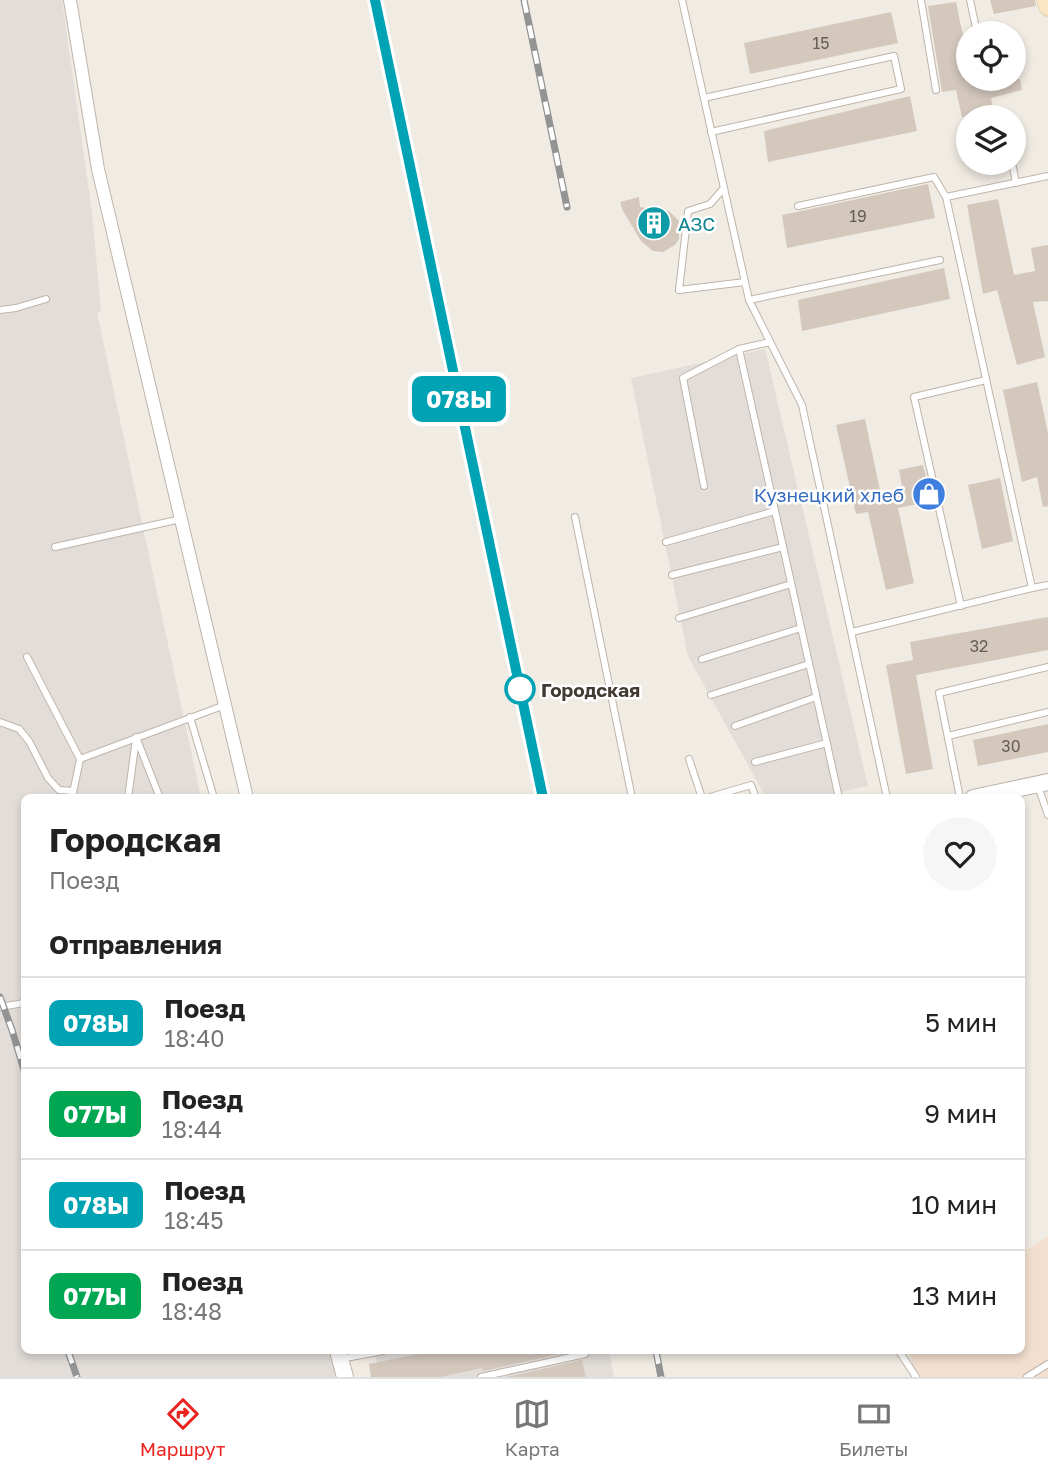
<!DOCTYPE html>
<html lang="ru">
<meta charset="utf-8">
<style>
:root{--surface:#fff;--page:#f6f6f6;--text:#222;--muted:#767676;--line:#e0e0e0;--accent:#ea2521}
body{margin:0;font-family:"Golos Text",sans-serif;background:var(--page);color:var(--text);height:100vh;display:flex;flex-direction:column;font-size:26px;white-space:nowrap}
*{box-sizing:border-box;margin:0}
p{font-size:23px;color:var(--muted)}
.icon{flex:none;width:38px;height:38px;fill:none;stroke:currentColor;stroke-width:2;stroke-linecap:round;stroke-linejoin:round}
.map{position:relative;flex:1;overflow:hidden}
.panel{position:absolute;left:21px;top:794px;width:1004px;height:560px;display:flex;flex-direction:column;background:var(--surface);border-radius:10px;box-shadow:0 4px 10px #0003}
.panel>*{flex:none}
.badge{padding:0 14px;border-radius:10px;font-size:24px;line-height:46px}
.controls{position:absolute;left:956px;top:21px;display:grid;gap:14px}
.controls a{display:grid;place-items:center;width:70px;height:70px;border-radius:50%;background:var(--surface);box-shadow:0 4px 10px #0003;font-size:35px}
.map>.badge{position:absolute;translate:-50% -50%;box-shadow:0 0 0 4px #fff}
h2{padding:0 28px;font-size:26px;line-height:63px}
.round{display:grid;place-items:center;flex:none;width:74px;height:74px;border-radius:37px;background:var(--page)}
.headline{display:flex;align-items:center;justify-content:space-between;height:119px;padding:0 28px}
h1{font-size:33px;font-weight:700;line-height:52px}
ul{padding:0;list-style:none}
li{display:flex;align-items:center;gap:21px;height:91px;padding:0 28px;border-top:2px solid var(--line)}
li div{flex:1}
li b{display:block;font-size:26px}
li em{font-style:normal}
li .badge{min-width:77px;font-weight:700;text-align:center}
.tabs{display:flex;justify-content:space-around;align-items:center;height:98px;border-top:2px solid var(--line);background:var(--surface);font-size:19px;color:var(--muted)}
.tabs a{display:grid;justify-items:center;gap:4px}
.tabs .active{color:var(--accent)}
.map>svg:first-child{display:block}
.commercial{fill:#f2dfcf}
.industrial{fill:#e2ddd9}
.building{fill:#d4c8bd}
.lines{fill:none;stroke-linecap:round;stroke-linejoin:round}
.service-casing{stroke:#beb4aa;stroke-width:8}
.minor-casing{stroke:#beb4aa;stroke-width:14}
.tertiary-casing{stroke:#beb4aa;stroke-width:18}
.secondary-casing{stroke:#d0ba98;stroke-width:19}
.service{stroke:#fff;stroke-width:6}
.minor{stroke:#fff;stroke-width:12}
.tertiary{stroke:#fff;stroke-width:16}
.secondary{stroke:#fae6c4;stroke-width:18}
.rail-casing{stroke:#939393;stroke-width:7}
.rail{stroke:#fff;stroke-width:4.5;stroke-dasharray:13;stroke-linecap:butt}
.line-casing{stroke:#fff;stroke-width:16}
.line{stroke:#00a3b4;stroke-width:10}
.stop-dot{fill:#fff;stroke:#00a3b4;stroke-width:3.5}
.labels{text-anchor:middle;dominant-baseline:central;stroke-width:5;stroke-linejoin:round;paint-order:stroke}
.number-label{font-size:16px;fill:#665e56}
.culture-label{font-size:19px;fill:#0d838f;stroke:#fff;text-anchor:start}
.shop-label{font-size:19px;fill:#366cbe;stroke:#fff;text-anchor:end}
.stop-label{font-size:19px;font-weight:bold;fill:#423b34;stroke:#fff;text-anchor:start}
</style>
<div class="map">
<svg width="1048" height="1377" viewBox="0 0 1048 1377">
<rect width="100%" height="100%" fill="#f0ebe3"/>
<!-- commercial -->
<polygon class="commercial" points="1048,1236 1048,1377 916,1377 909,1351 1022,1351 1022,1253"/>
<!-- industrial -->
<g class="industrial">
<polygon points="0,0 62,0 92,213 101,311 97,313 201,798 24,798 24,1351 333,1351 339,1377 0,1377"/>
<polygon points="765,349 868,786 813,798 766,798 688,656 631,378"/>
<polygon points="375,1351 609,1351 614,1377 380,1377"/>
</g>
<!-- building -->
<g class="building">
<polygon points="990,0 1035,0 1036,6 994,14"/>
<polygon points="956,2 968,60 968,79 1020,79 1022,90 991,98 995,117 962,117 956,90 942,92 928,6"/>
<polygon points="891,12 898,43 750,74 744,43"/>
<polygon points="910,96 917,131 768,162 764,131"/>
<polygon points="928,184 935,218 787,248 782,215"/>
<polygon points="639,197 640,207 669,211 679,221 679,239 675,245 663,252 653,251 641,241 623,211 620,202"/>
<polygon points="998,199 1014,275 1035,271 1031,248 1048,245 1048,301 1033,302 1045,357 1017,365 997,290 983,294 967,205"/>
<polygon points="944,268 950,299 802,331 798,300"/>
<polygon points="1037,382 1048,433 1048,506 1043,507 1037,477 1022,482 1003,390"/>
<polygon points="865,419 881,495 903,491 899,470 923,465 932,501 898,508 914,583 886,590 868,512 856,514 836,425"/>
<polygon points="1000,478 1013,541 982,549 968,485"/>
<polygon points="1048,617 1048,650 916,675 933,769 906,774 886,665 913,660 910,642"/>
<polygon points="1048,724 1048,752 978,766 973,740"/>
<polygon points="433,1351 572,1351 483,1371 482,1368 440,1377 371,1377 369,1364"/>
<polygon points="582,1360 586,1377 507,1377"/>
</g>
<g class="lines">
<!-- service casing -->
<g class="service-casing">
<g id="service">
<polyline points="682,0 749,300 802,405 887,798"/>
<polyline points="921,0 936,90"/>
<polyline points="970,0 977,33"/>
<polyline points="704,98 894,56 901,89 711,132"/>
<polyline points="1012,163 1016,183"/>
<polyline points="724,188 710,204 688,211 679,290 745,282"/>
<polyline points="946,197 1032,588 1048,585"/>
<polyline points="798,206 934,177 946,197 1048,176"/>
<polyline points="749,300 940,260"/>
<polyline points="0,310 16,308 46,299"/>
<polyline points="739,349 839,798"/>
<polyline points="704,486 683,378 739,349 770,342"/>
<polyline points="575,517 632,798"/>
<polyline points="666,542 775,511"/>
<polyline points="55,547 181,519"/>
<polyline points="672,575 783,547"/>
<polyline points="961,606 914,397 986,380"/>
<polyline points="679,618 791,584"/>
<polyline points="852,632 1032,588"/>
<polyline points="27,657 80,759 225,705"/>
<polyline points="702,659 801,628"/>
<polyline points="711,695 809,664"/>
<polyline points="190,717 214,798"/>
<polyline points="0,722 19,729 29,741 48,778 59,790 73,791"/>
<polyline points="735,726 816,697"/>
<polyline points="948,736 1048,712"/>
<polyline points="136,737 160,798"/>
<polyline points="689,759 702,798"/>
<polyline points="755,762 827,743"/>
<polyline points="1038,786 1048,815"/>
<polyline points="72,798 80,759"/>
<polyline points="128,798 136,739"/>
<polyline points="707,798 751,785 756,798"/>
<polyline points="960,798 939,693 1048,667"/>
<polyline points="0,1007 24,1003"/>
<polyline points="899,1351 916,1377"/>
<polyline points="340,1359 383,1351"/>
<polyline points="481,1377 585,1354"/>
<polyline points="1027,1377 1048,1364"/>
</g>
</g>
<!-- minor casing -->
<g class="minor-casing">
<polyline id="minor" points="70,0 98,169 247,798"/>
</g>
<!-- tertiary casing -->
<g class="tertiary-casing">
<g id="tertiary">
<polyline points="973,798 1048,782"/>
<polyline points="338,1351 345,1377"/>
</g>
</g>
<!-- secondary casing -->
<g class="secondary-casing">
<polyline id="secondary" points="1046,0 1048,7"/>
</g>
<!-- service -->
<use href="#service" class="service"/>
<!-- minor -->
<use href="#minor" class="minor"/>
<!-- tertiary -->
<use href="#tertiary" class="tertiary"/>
<!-- secondary -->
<use href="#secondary" class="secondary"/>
<!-- rail casing -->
<g class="rail-casing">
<g id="rail">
<polyline points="375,0 543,798"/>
<polyline points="524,0 567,207"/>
<polyline points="0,997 12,1030 24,1070"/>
<polyline points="68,1351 77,1377"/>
<polyline points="656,1351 661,1377"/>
</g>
</g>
<!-- rail -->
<use href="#rail" class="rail"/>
</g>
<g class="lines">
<!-- line casing -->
<g class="line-casing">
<polyline id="line" points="375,0 543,798"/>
</g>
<!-- line -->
<use href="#line" class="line"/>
</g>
<!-- icons -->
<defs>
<g id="building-disc" transform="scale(1.75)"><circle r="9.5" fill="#0f9aa8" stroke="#fff"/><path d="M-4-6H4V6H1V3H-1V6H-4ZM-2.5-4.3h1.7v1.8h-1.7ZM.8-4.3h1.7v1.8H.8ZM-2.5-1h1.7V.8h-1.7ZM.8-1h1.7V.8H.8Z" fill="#fff"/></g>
<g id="shop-disc" transform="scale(1.75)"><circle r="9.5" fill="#3f7fe0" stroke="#fff"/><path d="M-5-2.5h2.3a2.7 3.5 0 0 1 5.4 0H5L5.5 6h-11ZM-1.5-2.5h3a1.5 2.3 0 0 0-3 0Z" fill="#fff"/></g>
</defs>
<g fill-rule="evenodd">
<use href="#building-disc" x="654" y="223"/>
<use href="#shop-disc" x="929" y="494"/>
</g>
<!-- markers -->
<circle class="stop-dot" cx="520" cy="689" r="14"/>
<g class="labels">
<!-- number labels -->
<g class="number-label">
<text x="821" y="43">15</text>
<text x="858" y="216">19</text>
<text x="979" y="646">32</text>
<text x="1011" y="746">30</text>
</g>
<!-- culture labels -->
<g class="culture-label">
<text x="678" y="223">АЗС</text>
</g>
<!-- shop labels -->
<g class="shop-label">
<text x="904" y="494">Кузнецкий хлеб</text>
</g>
<!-- stop labels -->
<g class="stop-label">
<text x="541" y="689">Городская</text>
</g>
</g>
</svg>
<div class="controls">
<a><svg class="icon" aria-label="locate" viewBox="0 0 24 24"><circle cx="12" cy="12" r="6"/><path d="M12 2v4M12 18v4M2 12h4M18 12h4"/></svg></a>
<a><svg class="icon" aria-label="layers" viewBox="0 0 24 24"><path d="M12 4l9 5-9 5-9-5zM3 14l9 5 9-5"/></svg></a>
</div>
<b class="badge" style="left:459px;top:399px;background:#00a3b4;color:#fff">078Ы</b>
<section class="panel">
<div class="headline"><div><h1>Городская</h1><p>Поезд</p></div><a class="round"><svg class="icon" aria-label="heart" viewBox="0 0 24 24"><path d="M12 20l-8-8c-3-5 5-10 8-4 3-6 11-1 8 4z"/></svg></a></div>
<h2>Отправления</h2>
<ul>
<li><span class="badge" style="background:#00a3b4;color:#fff">078Ы</span><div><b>Поезд</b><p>18:40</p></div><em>5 мин</em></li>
<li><span class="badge" style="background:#00a651;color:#fff">077Ы</span><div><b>Поезд</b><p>18:44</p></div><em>9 мин</em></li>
<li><span class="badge" style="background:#00a3b4;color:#fff">078Ы</span><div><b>Поезд</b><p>18:45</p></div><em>10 мин</em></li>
<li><span class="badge" style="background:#00a651;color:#fff">077Ы</span><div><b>Поезд</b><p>18:48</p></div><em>13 мин</em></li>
</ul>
</section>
</div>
<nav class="tabs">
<a class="active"><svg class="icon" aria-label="directions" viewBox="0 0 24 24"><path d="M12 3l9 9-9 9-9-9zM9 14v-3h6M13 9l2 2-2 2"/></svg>Маршрут</a>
<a><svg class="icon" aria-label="map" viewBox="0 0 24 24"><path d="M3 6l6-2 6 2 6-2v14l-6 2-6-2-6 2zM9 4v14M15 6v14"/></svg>Карта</a>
<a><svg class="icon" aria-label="tickets" viewBox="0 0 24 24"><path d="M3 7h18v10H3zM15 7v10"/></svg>Билеты</a>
</nav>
